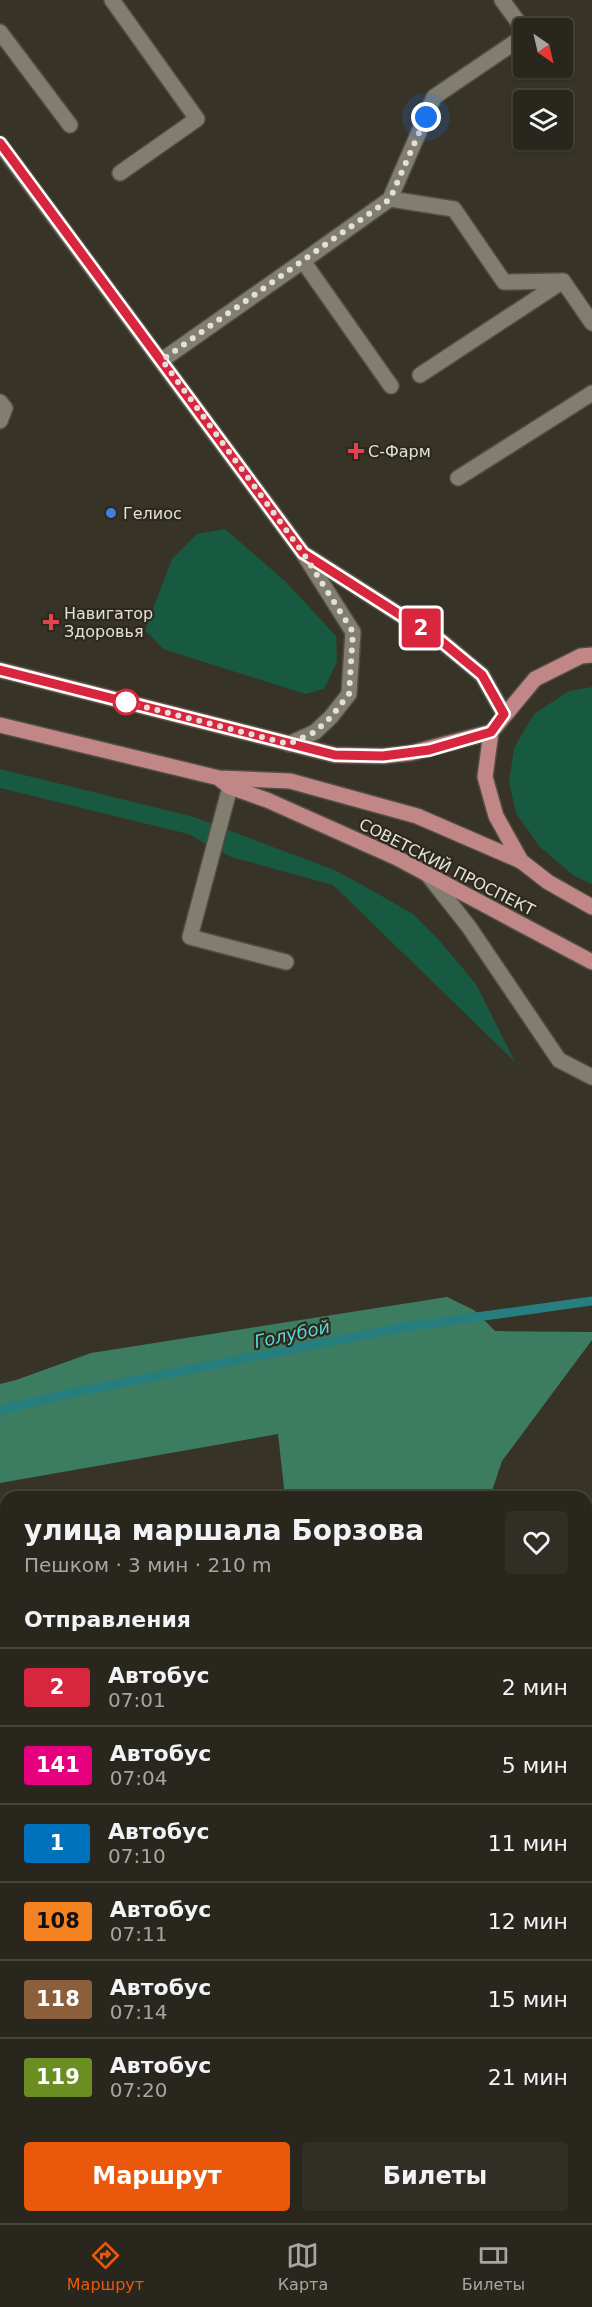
<!DOCTYPE html>
<html lang="ru">
<meta charset="utf-8">
<style>
:root{--surface:#29261d;--page:#312e26;--text:#f1f3f6;--muted:#a5a5a4;--line:#45433b;--accent:#ea580c}
body{margin:0;font-family:"DejaVu Sans",sans-serif;background:var(--page);color:var(--text);height:100vh;display:flex;flex-direction:column;font-size:22px;white-space:nowrap}
*{box-sizing:border-box;margin:0}
p{font-size:20px;color:var(--muted)}
.icon{flex:none;width:33px;height:33px;fill:none;stroke:currentColor;stroke-width:2;stroke-linecap:round;stroke-linejoin:round}
.map{position:relative;flex:1;overflow:hidden}
.details{position:absolute;left:0px;top:1491px;width:592px;height:732px;display:flex;flex-direction:column;background:var(--surface);border-radius:18px 18px 0 0;box-shadow:0 2px 4px #0004,0 0 0 2px var(--line)}
.details>*{flex:none}
.badge{padding:0 12px;border-radius:4px;font-size:21px;line-height:39px}
.needle{width:39px;rotate:146deg}
.controls{position:absolute;left:513px;top:18px;display:grid;gap:12px}
.controls a{display:grid;place-items:center;width:60px;height:60px;border-radius:6px;background:var(--surface);box-shadow:0 2px 4px #0004,0 0 0 2px var(--line);font-size:30px}
.you{position:absolute;width:30px;height:30px;margin:-15px;border:4px solid #fff;border-radius:50%;background:#1a73e8;box-shadow:0 0 0 9px #1a73e833}
.map>.badge{position:absolute;translate:-50% -50%;box-shadow:0 0 0 3px #fff}
h2{padding:0 24px;font-size:22px;line-height:54px}
.round{display:grid;place-items:center;flex:none;width:63px;height:63px;border-radius:6px;background:var(--page)}
.summary{display:flex;align-items:center;justify-content:space-between;height:102px;padding:0 24px}
h1{font-size:28px;font-weight:700;line-height:45px}
.cta{display:flex;gap:12px;margin-top:auto;padding:12px 24px}
.cta a{flex:1;height:69px;border-radius:6px;background:var(--accent);color:#fff;font-size:24px;font-weight:700;line-height:69px;text-align:center}
.cta a+a{background:var(--page);color:var(--text)}
ul{padding:0;list-style:none}
li{display:flex;align-items:center;gap:18px;height:78px;padding:0 24px;border-top:2px solid var(--line)}
li div{flex:1}
li b{display:block;font-size:22px}
li em{font-style:normal}
li .badge{min-width:66px;font-weight:700;text-align:center}
.tabs{display:flex;justify-content:space-around;align-items:center;height:84px;border-top:2px solid var(--line);background:var(--surface);font-size:16px;color:var(--muted)}
.tabs a{display:grid;justify-items:center;gap:3px}
.tabs .current{color:var(--accent)}
.map>svg:first-child{display:block}
.green{fill:#185941}
.forest{fill:#3c7d62}
.lines{fill:none;stroke-linecap:round;stroke-linejoin:round}
.stream{stroke:#267e7f;stroke-width:9}
.lane-casing{stroke:#514e44;stroke-width:18}
.secondary-casing{stroke:#514e44;stroke-width:18}
.primary-casing{stroke:#514e44;stroke-width:18}
.lane{stroke:#817d6f;stroke-width:15}
.secondary{stroke:#817d6f;stroke-width:15}
.primary{stroke:#c08786;stroke-width:15}
.rail-casing{stroke:#939086;stroke-width:7}
.rail{stroke:#2d291d;stroke-width:4.5;stroke-dasharray:14;stroke-linecap:butt}
.line-casing{stroke:#fff;stroke-width:14}
.line{stroke:#d7263d;stroke-width:9}
.walk{stroke:#e3e0d9;stroke-width:6;stroke-dasharray:0 10.8}
.health-dot{fill:#e0444e;stroke:#2d291d;stroke-width:2}
.shop-dot{fill:#3f7fe0;stroke:#2d291d;stroke-width:2}
.stop-dot{fill:#fff;stroke:#d7263d;stroke-width:3}
.labels{text-anchor:middle;dominant-baseline:central;stroke-width:4.5;stroke-linejoin:round;paint-order:stroke}
.poi-label{font-size:16px;fill:#e3e0d9;stroke:#2d291d;text-anchor:start}
.street-label{font-size:16px;fill:#e3e0d9;stroke:#2d291d}
.water-label{font-size:18px;font-style:italic;fill:#58d6d7;stroke:#2d291d}
</style>
<div class="map">
<svg width="592" height="2223" viewBox="0 0 592 2223">
<rect width="100%" height="100%" fill="#373327"/>
<!-- green -->
<g class="green">
<polygon points="225,529 285,581 336,636 337,662 324,689 305,694 163,649 145,630 172,559 197,534"/>
<polygon points="592,687 592,884 574,876 540,847 516,813 509,782 514,748 534,714 569,691"/>
<polygon points="0,769 194,817 334,870 366,887 413,914 439,940 476,984 515,1062 333,885 231,857 188,834 0,788"/>
</g>
<!-- forest -->
<polygon class="forest" points="447,1297 474,1310 495,1331 592,1332 592,1340 502,1461 490,1497 285,1497 278,1434 0,1483 0,1384 16,1380 91,1353"/>
<g class="lines">
<!-- stream -->
<polyline class="stream" points="0,1410 71,1393 405,1327 592,1301"/>
<!-- lane casing -->
<g class="lane-casing">
<g id="lane">
<polyline points="112,0 197,119 120,173"/>
<polyline points="502,0 524,30"/>
<polyline points="0,32 70,125"/>
<polyline points="390,199 454,209 504,282 563,281"/>
<polyline points="303,261 390,199 434,97 524,36"/>
<polyline points="162,360 303,261 391,386"/>
<polyline points="420,375 563,281 592,323"/>
<polyline points="0,402 5,408 0,421"/>
<polyline points="458,478 592,393"/>
<polyline points="230,787 190,937 286,962"/>
<polyline points="428,875 469,927 559,1060 592,1077"/>
<polyline points="0,1896 6,1898"/>
<polyline points="0,2019 6,2021"/>
<polyline points="454,2217 460,2223"/>
</g>
</g>
<!-- secondary casing -->
<g class="secondary-casing">
<g id="secondary">
<polyline points="0,144 303,553 353,632 349,694 331,717 315,732 289,744"/>
<polyline points="308,556 441,641 482,675 504,714"/>
</g>
</g>
<!-- primary casing -->
<g class="primary-casing">
<g id="primary">
<polyline points="592,655 581,656 535,679 491,732 485,777 496,816 521,861 548,882 592,907"/>
<polyline points="0,670 335,755 383,756 411,753 491,732"/>
<polyline points="0,725 219,778 290,781 417,816 521,861"/>
<polyline points="221,780 230,787 267,800 397,858 592,962"/>
</g>
</g>
<!-- lane -->
<use href="#lane" class="lane"/>
<!-- secondary -->
<use href="#secondary" class="secondary"/>
<!-- primary -->
<use href="#primary" class="primary"/>
<!-- rail casing -->
<g class="rail-casing">
<g id="rail">
<polyline points="0,2072 6,2075"/>
<polyline points="333,2217 343,2223"/>
</g>
</g>
<!-- rail -->
<use href="#rail" class="rail"/>
</g>
<g class="lines">
<!-- line casing -->
<g class="line-casing">
<polyline id="line" points="0,143 303,553 441,641 482,675 504,714 491,732 429,750 383,756 335,755 0,670"/>
</g>
<!-- line -->
<use href="#line" class="line"/>
<!-- walk -->
<polyline class="walk" points="126,702 289,744 315,732 331,717 349,694 353,632 303,553 162,360 390,199 426,117"/>
</g>
<!-- markers -->
<g class="health-dot">
<path d="M353 442h6v6h6v6h-6v6h-6v-6h-6v-6h6z"/>
<path d="M48 613h6v6h6v6h-6v6h-6v-6h-6v-6h6z"/>
</g>
<circle class="shop-dot" cx="111" cy="513" r="6"/>
<circle class="stop-dot" cx="126" cy="702" r="12"/>
<g class="labels">
<!-- poi labels -->
<g class="poi-label">
<text x="368" y="451">С-Фарм</text>
<text x="123" y="513">Гелиос</text>
<text x="64" y="613">Навигатор<tspan x="64" dy="18">Здоровья</tspan></text>
</g>
<!-- street labels -->
<g class="street-label">
<text transform="translate(447 867) rotate(27)">СОВЕТСКИЙ ПРОСПЕКТ</text>
</g>
<!-- water labels -->
<g class="water-label">
<text transform="translate(292 1334) rotate(-12)">Голубой</text>
</g>
</g>
</svg>
<div class="controls">
<a><svg class="needle" viewBox="-14 -14 28 28"><path d="M0-13l5 13h-10z" fill="#e53935"/><path d="M0 13l5-13h-10z" fill="#a5a5a4"/></svg></a>
<a><svg class="icon" aria-label="layers" viewBox="0 0 24 24"><path d="M12 4l9 5-9 5-9-5zM3 14l9 5 9-5"/></svg></a>
</div>
<div class="you" style="left:426px;top:117px"></div>
<b class="badge" style="left:421px;top:628px;background:#d7263d;color:#fff">2</b>
<section class="details">
<div class="summary"><div><h1>улица маршала Борзова</h1><p>Пешком · 3 мин · 210 m</p></div><a class="round"><svg class="icon" aria-label="heart" viewBox="0 0 24 24"><path d="M12 20l-8-8c-3-5 5-10 8-4 3-6 11-1 8 4z"/></svg></a></div>
<h2>Отправления</h2>
<ul>
<li><span class="badge" style="background:#d7263d;color:#fff">2</span><div><b>Автобус</b><p>07:01</p></div><em>2 мин</em></li>
<li><span class="badge" style="background:#e6007e;color:#fff">141</span><div><b>Автобус</b><p>07:04</p></div><em>5 мин</em></li>
<li><span class="badge" style="background:#0072bc;color:#fff">1</span><div><b>Автобус</b><p>07:10</p></div><em>11 мин</em></li>
<li><span class="badge" style="background:#f58220;color:#111">108</span><div><b>Автобус</b><p>07:11</p></div><em>12 мин</em></li>
<li><span class="badge" style="background:#8b5e3c;color:#fff">118</span><div><b>Автобус</b><p>07:14</p></div><em>15 мин</em></li>
<li><span class="badge" style="background:#6b8e23;color:#fff">119</span><div><b>Автобус</b><p>07:20</p></div><em>21 мин</em></li>
</ul>
<div class="cta"><a>Маршрут</a><a>Билеты</a></div>
</section>
</div>
<nav class="tabs">
<a class="current"><svg class="icon" aria-label="directions" viewBox="0 0 24 24"><path d="M12 3l9 9-9 9-9-9zM9 14v-3h6M13 9l2 2-2 2"/></svg>Маршрут</a>
<a><svg class="icon" aria-label="map" viewBox="0 0 24 24"><path d="M3 6l6-2 6 2 6-2v14l-6 2-6-2-6 2zM9 4v14M15 6v14"/></svg>Карта</a>
<a><svg class="icon" aria-label="tickets" viewBox="0 0 24 24"><path d="M3 7h18v10H3zM15 7v10"/></svg>Билеты</a>
</nav>
